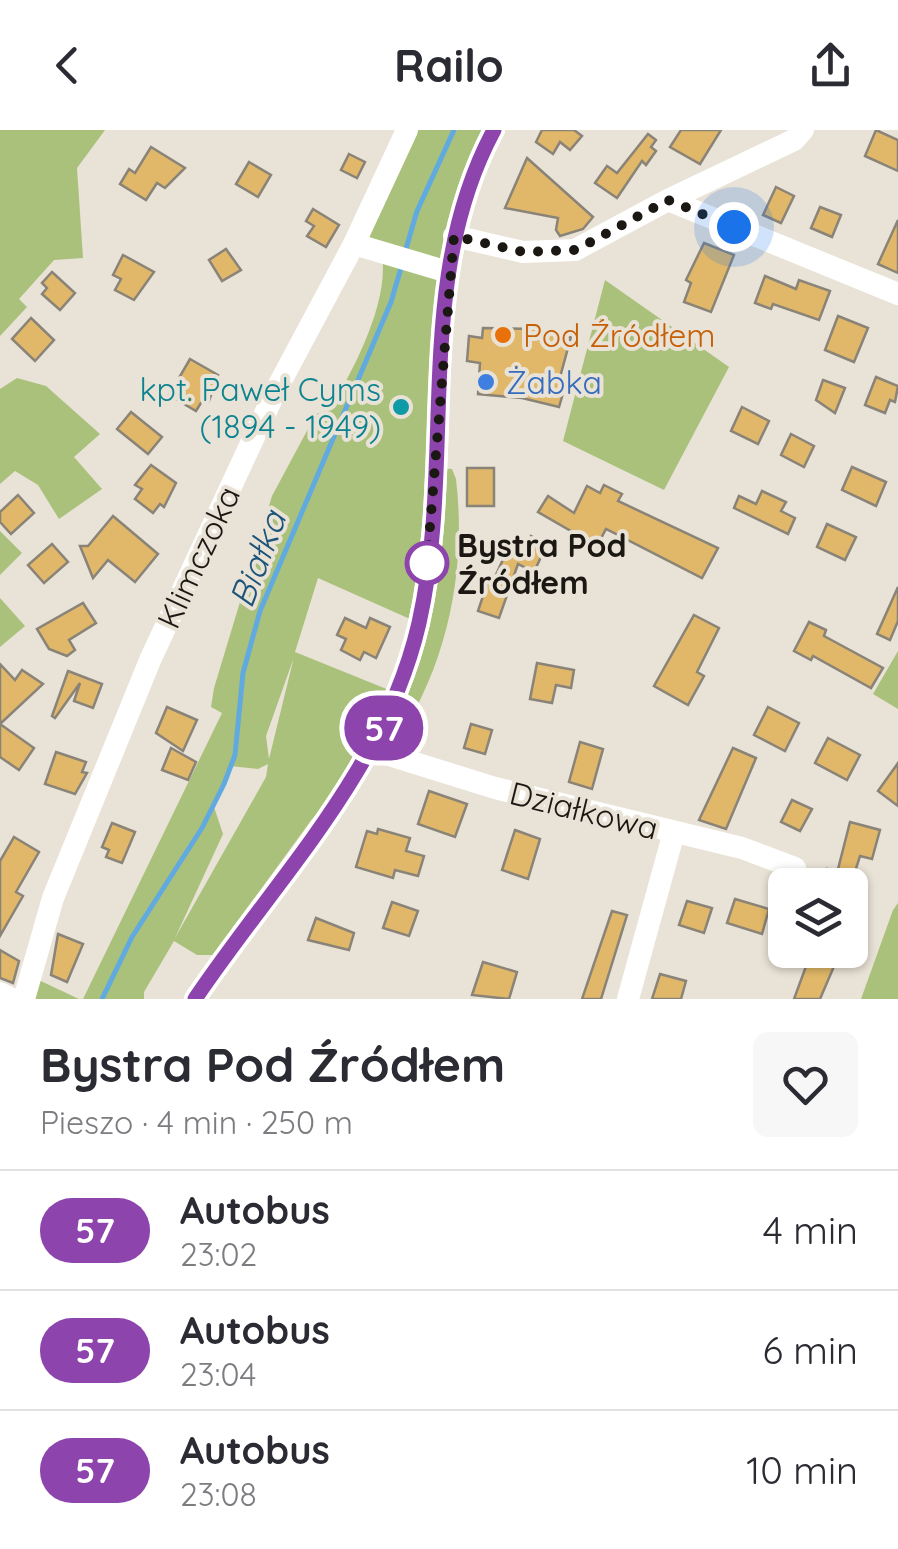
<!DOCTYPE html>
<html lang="pl">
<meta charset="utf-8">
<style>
:root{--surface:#fff;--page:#f7f7f7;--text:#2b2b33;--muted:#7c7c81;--line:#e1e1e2}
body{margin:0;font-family:Quicksand,sans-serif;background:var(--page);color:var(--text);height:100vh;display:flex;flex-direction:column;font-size:38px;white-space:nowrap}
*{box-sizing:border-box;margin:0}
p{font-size:32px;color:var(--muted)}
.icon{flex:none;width:55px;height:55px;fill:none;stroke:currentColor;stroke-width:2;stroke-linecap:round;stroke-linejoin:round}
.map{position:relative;height:869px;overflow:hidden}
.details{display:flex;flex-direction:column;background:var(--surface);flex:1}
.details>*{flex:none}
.badge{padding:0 20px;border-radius:32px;font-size:35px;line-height:65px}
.fabs{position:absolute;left:768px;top:738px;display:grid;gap:20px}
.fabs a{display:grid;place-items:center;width:100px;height:100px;border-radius:15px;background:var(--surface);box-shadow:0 2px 8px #0004;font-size:50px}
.you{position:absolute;width:50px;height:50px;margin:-25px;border:8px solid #fff;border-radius:50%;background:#1a73e8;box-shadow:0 0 0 15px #1a73e833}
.map>.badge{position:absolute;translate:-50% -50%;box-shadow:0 0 0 5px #fff}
.round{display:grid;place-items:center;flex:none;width:105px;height:105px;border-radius:15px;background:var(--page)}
.headline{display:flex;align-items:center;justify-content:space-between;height:170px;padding:0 40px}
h1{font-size:48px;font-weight:700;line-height:75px}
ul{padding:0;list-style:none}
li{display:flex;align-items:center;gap:30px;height:120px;padding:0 40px;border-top:2px solid var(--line)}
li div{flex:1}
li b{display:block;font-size:38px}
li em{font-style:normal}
li .badge{min-width:110px;font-weight:700;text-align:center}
header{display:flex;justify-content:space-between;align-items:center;height:130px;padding:0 40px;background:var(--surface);font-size:45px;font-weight:700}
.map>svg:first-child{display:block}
.green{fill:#aac17b;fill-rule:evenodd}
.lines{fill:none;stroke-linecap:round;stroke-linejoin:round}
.stream{stroke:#60aae0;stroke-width:5}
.building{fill:#e1b869;stroke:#8a8378;stroke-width:2.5}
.minor{stroke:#fff;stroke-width:22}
.line-casing{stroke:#fff;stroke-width:22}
.line{stroke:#8e44ad;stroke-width:15}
.walk{stroke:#1b1814;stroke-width:10;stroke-dasharray:0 18}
.food-dot{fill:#e8710a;stroke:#e9e2d6;stroke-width:4}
.shop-dot{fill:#3f7fe0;stroke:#e9e2d6;stroke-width:4}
.culture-dot{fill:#0f9aa8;stroke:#e9e2d6;stroke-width:4}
.stop-dot{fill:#fff;stroke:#8e44ad;stroke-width:5}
.labels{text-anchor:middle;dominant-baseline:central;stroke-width:8;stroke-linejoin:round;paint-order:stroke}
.food-label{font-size:32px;fill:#c56008;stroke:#e9e2d6;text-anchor:start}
.shop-label{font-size:32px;fill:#366cbe;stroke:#e9e2d6;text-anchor:start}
.culture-label{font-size:32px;fill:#0d838f;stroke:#e9e2d6;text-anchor:end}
.stop-label{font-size:32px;font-weight:bold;fill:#1b1814;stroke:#e9e2d6;text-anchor:start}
.street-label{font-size:32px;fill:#1b1814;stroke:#e9e2d6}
.water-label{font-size:35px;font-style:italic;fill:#1d5479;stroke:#e9e2d6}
</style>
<header><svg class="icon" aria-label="back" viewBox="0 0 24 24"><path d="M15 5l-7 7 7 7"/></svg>Railo<svg class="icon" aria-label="share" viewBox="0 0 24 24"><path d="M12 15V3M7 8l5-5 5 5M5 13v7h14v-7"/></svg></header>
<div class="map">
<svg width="898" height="869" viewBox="0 0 898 869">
<rect width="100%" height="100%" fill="#e9e2d6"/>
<!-- green -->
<g class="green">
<polygon points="0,0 105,0 77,38 83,128 54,130 19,169 27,177 0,206"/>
<path d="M407,0H494L460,82L435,338L452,339L456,349C467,441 447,539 393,616L373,620L419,493L318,448L295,522L389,560L337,666L312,689L213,825H197L174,811L144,862V869H83L222,583L211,577L214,558L272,366L316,284L329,280C353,242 392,167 381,122L354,114ZM293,530V531L269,629L266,606ZM268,634L266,647L175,808L223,704L214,677L230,636L258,639Z"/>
<polygon points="605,150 729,237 664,360 563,311"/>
<polygon points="17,248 46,256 100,304 74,327 102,359 59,389 38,355 15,341 0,354 0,259"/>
<polygon points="0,401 22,423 0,445"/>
<polygon points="0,468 25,496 0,517"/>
<polygon points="898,521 898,579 873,564"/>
<polygon points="898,773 898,869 861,869 893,780"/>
<polygon points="28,845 79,869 24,869"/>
</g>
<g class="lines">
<!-- stream -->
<g class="stream">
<polyline points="405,122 417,81 454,0"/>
<polyline points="102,869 132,807 202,698 224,654 235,625 243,543 260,481 391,172 401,138"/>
</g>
</g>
<!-- building -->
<g class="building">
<polygon points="542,0 574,0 582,6 570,20 560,12 553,24 536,12"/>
<polygon points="681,0 721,0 700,34 670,17"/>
<polygon points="876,0 898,10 898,41 865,26"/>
<polygon points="648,4 656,10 651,17 656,21 646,35 642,31 617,68 595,53 607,36 617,43"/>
<polygon points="151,17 185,38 165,58 157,53 146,70 120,54 129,39 135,43"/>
<polygon points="349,24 365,32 357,48 341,40"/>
<polygon points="527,28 593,87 583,99 560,106 556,100 558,88 505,78"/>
<polygon points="249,32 271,45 258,67 236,54"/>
<polygon points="776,57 794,66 781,93 763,85"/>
<polygon points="820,77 841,85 832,107 811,98"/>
<polygon points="313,79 339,95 326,117 307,106 314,96 306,91"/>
<polygon points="898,90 898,143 878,134"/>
<polygon points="704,113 734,125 711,182 684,172 691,153 686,150"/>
<polygon points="226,119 241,140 222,151 209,130"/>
<polygon points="123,125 154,142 134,170 115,160 121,149 113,145"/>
<polygon points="52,142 75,163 60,180 42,164 47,158 42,153"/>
<polygon points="765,146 796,159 799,150 830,161 819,190 773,174 771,179 755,173"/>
<polygon points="838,186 868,198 854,232 825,220"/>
<polygon points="31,188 54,210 35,231 12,209"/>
<polygon points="483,198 541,199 571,207 559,251 566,253 559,277 522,268 478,264 480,233 467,231 469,206 482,208"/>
<polygon points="190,229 218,245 209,271 204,268 196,281 169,265"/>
<polygon points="876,247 898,256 895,272 890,270 885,283 865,275"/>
<polygon points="823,250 845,258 835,283 816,270"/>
<polygon points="742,277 769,291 758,314 731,301"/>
<polygon points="131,282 162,307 148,324 117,299"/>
<polygon points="791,304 814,316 804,337 781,325"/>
<polygon points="151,335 176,353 164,377 160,374 153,383 135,369 142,359 135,355"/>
<polygon points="852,337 886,352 876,376 842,360"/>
<rect x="467" y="338" width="27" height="38"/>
<polygon points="604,355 622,364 618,371 718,418 702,448 606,399 597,416 538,382 548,366 574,383 587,356 600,363"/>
<polygon points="762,361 786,372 781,381 795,388 788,404 734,378 739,366 756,374"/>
<polygon points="18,365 34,383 11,404 0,392 0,382"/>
<polygon points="113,386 158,424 135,452 108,430 93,448 80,416 88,416"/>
<polygon points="827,394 856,407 845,430 817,417"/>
<polygon points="531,406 547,414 534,442 518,434 499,488 478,481 489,448 494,449 511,412 527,413"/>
<polygon points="52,414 68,432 44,453 28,435"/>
<polygon points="898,457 898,491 890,510 877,504"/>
<polygon points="83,473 96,493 69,510 75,520 67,526 49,519 37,499"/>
<polygon points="694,485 719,498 697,542 704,546 688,575 654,556"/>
<polygon points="345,488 366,498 370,488 390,497 376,528 364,522 360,530 341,520 346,509 337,505"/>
<polygon points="809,492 826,500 824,506 883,538 871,558 813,526 811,530 794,521"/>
<polygon points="537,533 574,540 571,558 556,555 552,573 530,569"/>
<polygon points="0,534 15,550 22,540 43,554 0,594 34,618 19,640 0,627"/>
<polygon points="68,541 102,554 93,578 74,571 80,553 55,588 52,586"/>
<polygon points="167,577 197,590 183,621 156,603"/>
<polygon points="768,577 799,593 785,621 754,605"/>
<polygon points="471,594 492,600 485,624 464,618"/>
<polygon points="828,608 860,625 847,650 815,633"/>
<polygon points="580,612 603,619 592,659 569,652"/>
<polygon points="171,618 196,632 188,650 162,640"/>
<polygon points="733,618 756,628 726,699 699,690"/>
<polygon points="56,622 86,632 82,642 87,643 75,664 45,654"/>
<polygon points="898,633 898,676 878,661"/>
<polygon points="429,661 467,674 455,707 418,694"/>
<polygon points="792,670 812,679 800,701 781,692"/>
<polygon points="850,692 880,700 872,729 860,726 853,748 866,755 821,755 827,739 837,743"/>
<polygon points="112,693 135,702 122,733 106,727 109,720 102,717"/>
<polygon points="378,699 410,708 406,721 424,726 418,746 395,740 393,748 356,737 367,701 377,704"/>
<polygon points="515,700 540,709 528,749 502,740"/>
<polygon points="14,707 39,722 16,762 23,766 0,806 0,731"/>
<polygon points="735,769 769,779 762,804 727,793"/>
<polygon points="687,771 712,778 704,803 679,795"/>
<polygon points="392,772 418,781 409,806 383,798"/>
<polygon points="612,781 627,785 601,869 582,869"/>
<polygon points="316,788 354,803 349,820 308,810"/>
<polygon points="58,804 83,814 67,852 51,845"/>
<polygon points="0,820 19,831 13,853 0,848"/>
<polygon points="812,820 841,820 820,869 794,869"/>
<polygon points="483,832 517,842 509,869 472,865"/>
<polygon points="660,844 686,851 681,869 652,869"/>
</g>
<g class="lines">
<!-- minor -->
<g class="minor">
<polyline points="668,70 794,10 803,0"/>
<polyline points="454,106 523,122 575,120 668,70 898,164"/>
<polyline points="354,114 448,142"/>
<polyline points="373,620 495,658 742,718 795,738"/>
<polyline points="0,863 12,869"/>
<polyline points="24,869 53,768 151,528 275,262 354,114 407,0"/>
<path d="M195,869C278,746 385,641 419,493C456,330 413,152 494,0"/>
<polyline points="628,869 674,702"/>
</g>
</g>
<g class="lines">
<!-- line casing -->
<g class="line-casing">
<path id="line" d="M195,869C278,746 385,641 419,493C456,330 412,152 494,0"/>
</g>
<!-- line -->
<use href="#line" class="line"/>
<!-- walk -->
<polyline class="walk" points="427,433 454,106 523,122 576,120 668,70 734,97"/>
</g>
<!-- markers -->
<circle class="food-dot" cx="503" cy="205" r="10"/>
<circle class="shop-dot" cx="486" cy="252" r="10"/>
<circle class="culture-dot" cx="401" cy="277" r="10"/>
<circle class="stop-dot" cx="427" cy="433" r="20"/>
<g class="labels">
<!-- food labels -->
<g class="food-label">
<text x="523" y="205">Pod Źródłem</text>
</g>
<!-- shop labels -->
<g class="shop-label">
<text x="506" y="252">Żabka</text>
</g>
<!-- culture labels -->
<g class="culture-label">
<text x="381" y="259">kpt. Paweł Cyms<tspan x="381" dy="37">(1894 - 1949)</tspan></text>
</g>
<!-- stop labels -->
<g class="stop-label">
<text x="457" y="415">Bystra Pod<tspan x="457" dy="37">Źródłem</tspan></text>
</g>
<!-- street labels -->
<g class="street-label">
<text transform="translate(198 427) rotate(-65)">Klimczoka</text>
<text transform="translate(584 680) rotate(14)">Działkowa</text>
</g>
<!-- water labels -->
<g class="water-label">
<text transform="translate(257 429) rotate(-69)">Białka</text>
</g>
</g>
</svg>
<div class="fabs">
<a><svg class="icon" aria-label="layers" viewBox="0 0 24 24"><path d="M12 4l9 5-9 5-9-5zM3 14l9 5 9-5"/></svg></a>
</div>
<div class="you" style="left:734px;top:97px"></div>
<b class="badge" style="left:384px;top:598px;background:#8e44ad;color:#fff">57</b>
</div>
<section class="details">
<div class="headline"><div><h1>Bystra Pod Źródłem</h1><p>Pieszo · 4 min · 250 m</p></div><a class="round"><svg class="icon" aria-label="heart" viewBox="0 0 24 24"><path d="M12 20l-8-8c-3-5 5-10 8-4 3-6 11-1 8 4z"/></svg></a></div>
<ul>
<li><span class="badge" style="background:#8e44ad;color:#fff">57</span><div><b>Autobus</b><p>23:02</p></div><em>4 min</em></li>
<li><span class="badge" style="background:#8e44ad;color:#fff">57</span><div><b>Autobus</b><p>23:04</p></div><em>6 min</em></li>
<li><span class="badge" style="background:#8e44ad;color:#fff">57</span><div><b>Autobus</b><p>23:08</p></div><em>10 min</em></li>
</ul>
</section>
